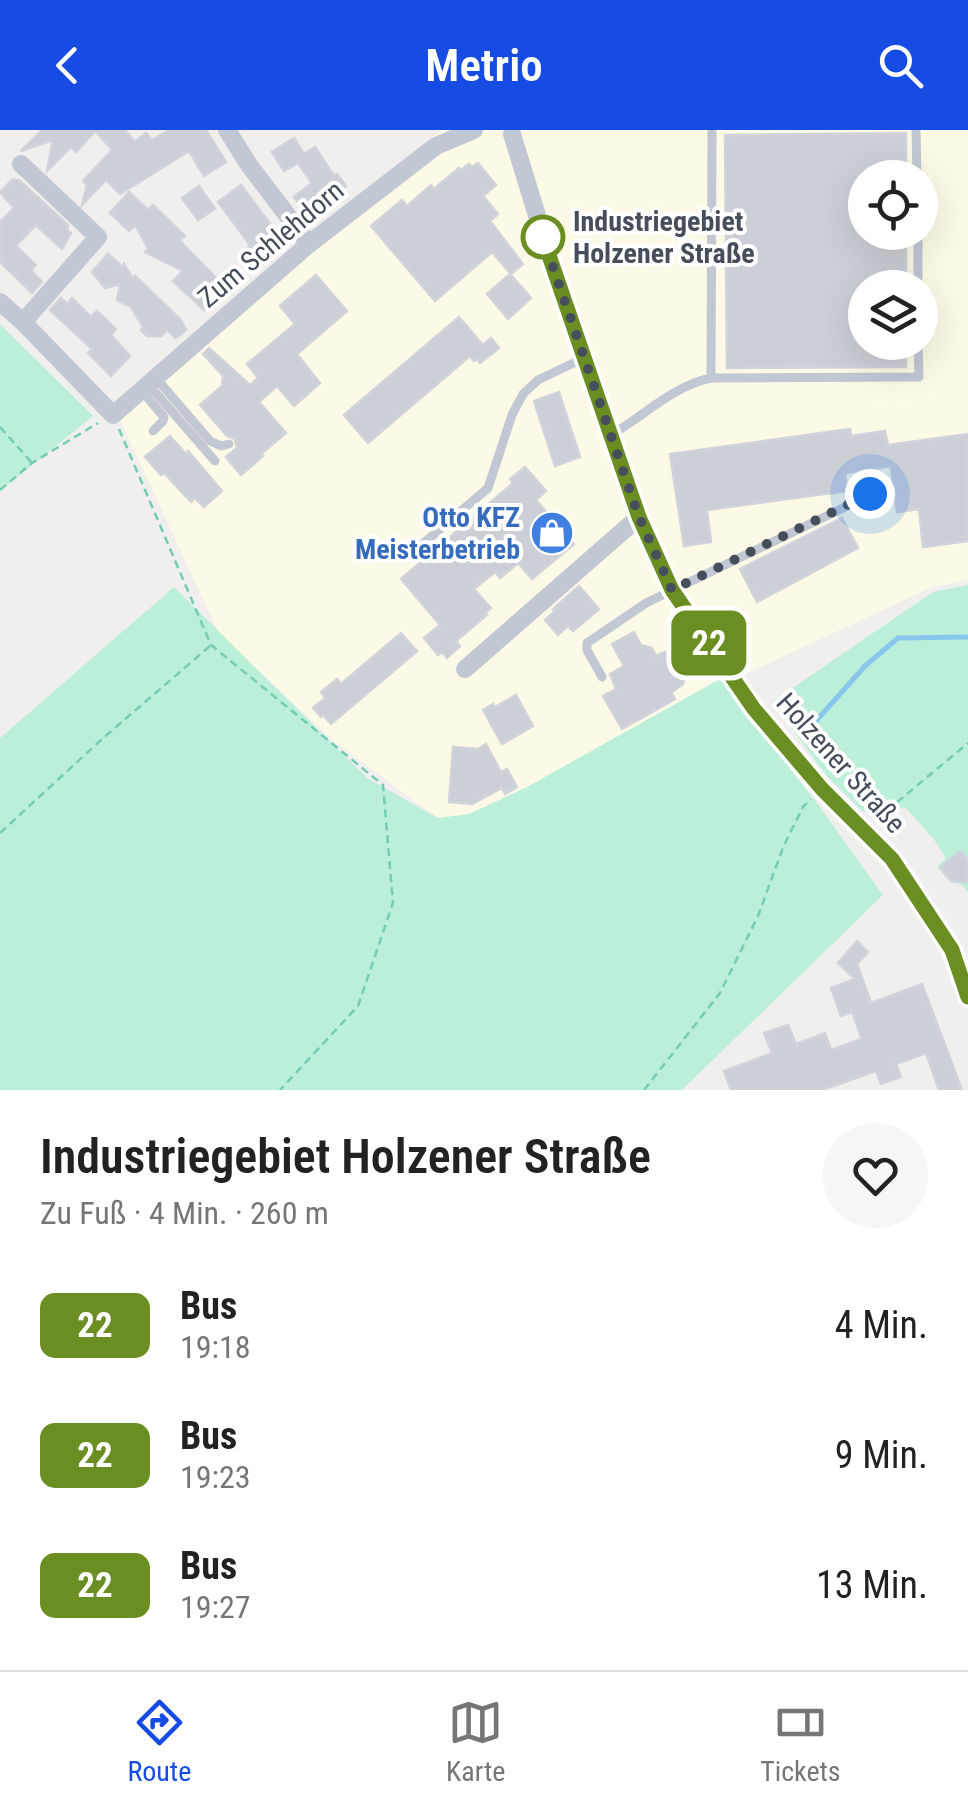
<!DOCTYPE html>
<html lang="de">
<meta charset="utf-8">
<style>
:root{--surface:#fff;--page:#f6f6f6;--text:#222;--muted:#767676;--line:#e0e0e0;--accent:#164ce3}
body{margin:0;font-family:"Roboto Condensed",sans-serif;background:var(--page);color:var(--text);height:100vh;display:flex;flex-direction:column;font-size:38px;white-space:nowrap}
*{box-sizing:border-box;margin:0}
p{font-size:32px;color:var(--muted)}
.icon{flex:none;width:55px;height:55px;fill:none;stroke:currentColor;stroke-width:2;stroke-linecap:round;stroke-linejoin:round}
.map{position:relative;height:960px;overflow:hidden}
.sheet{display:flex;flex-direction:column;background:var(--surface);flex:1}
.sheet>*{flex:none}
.badge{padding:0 20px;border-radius:15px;font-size:35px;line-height:65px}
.tools{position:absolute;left:848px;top:30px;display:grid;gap:20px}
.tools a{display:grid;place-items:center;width:90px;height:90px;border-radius:50%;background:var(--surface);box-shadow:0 10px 40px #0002;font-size:50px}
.you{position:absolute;width:50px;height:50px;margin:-25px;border:8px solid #fff;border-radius:50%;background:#1a73e8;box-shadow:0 0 0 15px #1a73e833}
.map>.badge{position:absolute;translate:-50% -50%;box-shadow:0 0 0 5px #fff}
.round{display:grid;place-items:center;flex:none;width:105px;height:105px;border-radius:52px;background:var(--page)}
.headline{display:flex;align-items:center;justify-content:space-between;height:170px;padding:0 40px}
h1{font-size:48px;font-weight:600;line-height:75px}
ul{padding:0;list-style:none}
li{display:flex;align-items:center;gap:30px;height:130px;padding:0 40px}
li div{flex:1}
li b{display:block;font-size:38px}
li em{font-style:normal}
li .badge{min-width:110px;font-weight:700;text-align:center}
header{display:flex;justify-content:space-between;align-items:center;height:130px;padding:0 40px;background:var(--accent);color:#fff;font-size:45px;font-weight:600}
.tabs{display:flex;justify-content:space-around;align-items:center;height:140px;border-top:2px solid var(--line);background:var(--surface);font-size:28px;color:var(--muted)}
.tabs a{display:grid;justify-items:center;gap:5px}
.tabs .active{color:var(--accent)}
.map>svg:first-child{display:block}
.commercial{fill:#fcfae7;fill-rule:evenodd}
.green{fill:#bbefd9}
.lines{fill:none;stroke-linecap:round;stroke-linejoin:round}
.stream{stroke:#88c6ed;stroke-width:5}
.building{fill:#cdcfd6;stroke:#d2d3da;stroke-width:2.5}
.path{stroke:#73ceb1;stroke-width:2.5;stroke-dasharray:8 5;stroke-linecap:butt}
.service{stroke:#c1c8d4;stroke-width:9}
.minor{stroke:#c1c8d4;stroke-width:18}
.line-casing{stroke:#fff;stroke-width:22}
.line{stroke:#6b8e23;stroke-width:15}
.walk{stroke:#464e5c;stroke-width:10;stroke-dasharray:0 18}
.stop-dot{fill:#fff;stroke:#6b8e23;stroke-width:5}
.labels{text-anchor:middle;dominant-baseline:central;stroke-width:8;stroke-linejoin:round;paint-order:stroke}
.stop-label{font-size:28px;font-weight:bold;fill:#464e5c;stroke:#fff;text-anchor:start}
.street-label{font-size:28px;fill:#464e5c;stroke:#fff}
.shop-label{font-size:28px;font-weight:bold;fill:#366cbe;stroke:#fff;text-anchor:end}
</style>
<header><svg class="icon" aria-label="back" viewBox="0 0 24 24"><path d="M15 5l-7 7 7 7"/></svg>Metrio<svg class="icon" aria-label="search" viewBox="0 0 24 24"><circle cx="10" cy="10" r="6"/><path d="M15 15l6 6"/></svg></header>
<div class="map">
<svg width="968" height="960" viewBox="0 0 968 960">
<rect width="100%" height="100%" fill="#f1efee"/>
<!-- commercial -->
<path class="commercial" d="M441,0H968V450L932,457L681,574L469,689L438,688L335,612L219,504L118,285ZM865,48H920V102H865ZM865,158H920V212H865Z"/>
<!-- green -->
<g class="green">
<polygon points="0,194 93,286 0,361"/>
<polygon points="968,455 968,762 961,754 950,752 937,737 946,728 935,711 906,678 863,682 826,645 772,572 933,462"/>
<polygon points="174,457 367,648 438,688 469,684 527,657 720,549 819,676 883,765 682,960 0,960 0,608"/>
</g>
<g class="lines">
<!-- stream -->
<polyline class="stream" points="808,600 865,536 898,508 968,507"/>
</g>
<!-- building -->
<g class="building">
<polygon points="42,0 125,0 135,12 146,3 152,10 169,0 206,0 226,32 204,46 189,21 120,64 106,50 82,75 87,55 83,51 112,20 95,1 76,22 71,17 47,41 53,10 21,21"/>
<polygon points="906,3 906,48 865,48 865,102 906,102 906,158 865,158 865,212 906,212 906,237 727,238 725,5"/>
<polygon points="294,8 304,24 315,17 334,46 337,44 346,56 308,85 294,67 312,53 298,33 284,41 272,22"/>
<polygon points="478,33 496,55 483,66 498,84 490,91 523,134 511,144 492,122 435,171 371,96 402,70 407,76 431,55 434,59 459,38 461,40 469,34 472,37"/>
<polygon points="12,50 19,50 68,95 67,100 71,103 62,119 36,95 16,116 36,135 31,140 42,152 32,163 0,132 0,92 14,78 0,62"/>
<polygon points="241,55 281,108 255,128 247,118 250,115 218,72"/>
<polygon points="199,56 215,79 198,90 182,68"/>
<polygon points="129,62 148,80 153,75 185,106 179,110 231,163 209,180 204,180 173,151 183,141 145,122 148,118 135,95 129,101 110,83"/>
<polygon points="108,124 123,137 124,134 133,149 135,146 181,190 186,200 176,208 167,200 161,206 147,206 141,200 143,197 131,177 117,170 120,154 105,158 92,142"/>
<polygon points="510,144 531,168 508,189 487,164"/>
<polygon points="316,145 347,181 297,224 320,253 294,276 277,256 259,272 286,303 261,324 263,326 241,345 226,327 237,318 235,309 227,306 200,275 222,256 223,246 203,224 209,218 250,255 258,248 247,234 295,194 280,176"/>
<polygon points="61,168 67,174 72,168 91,187 97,181 116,199 111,205 130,226 111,246 88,223 92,219 50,180"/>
<polygon points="459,187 483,215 491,208 499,218 480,233 477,229 474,231 470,226 368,313 344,285"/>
<polygon points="559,262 580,327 555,336 534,271"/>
<polygon points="850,299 851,306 885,301 888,315 968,304 968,411 923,417 919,379 897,382 894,358 901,354 893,355 891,336 845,343 847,361 707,380 711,412 684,416 670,324"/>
<polygon points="170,306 186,324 188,321 222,361 204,377 195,368 191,372 164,343 161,345 145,327"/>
<polygon points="525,337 546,361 536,370 574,414 532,449 518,433 500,448 495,442 474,459 491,478 485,483 487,485 456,511 460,516 447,528 442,522 438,525 424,508 440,495 401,449 513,353 510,349"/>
<polygon points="842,388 858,418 757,472 740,439"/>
<polygon points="579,456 599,479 573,501 568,496 558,505 545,490 555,481 553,479"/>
<polygon points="634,502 641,515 652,518 656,526 665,522 680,525 687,539 683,554 671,563 675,569 622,599 603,566 616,559 610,544 624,536 612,514"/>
<polygon points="401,503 417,521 331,594 323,585 321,587 313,578 325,568 321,562 337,549 341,554"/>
<polygon points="516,565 533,596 502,614 483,580 493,574 495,577"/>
<polygon points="486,614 501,642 507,639 517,657 505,664 502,658 472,674 449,672 453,617 478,619"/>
<polygon points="960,721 968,730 968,752 951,751 940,738"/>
<polygon points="857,811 868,822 857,834 871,873 922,854 962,960 939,960 926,923 896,934 901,947 881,954 876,941 822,960 731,960 724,941 772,923 764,903 788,895 796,914 825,903 831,920 862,909 852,882 841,886 831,858 855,849 838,833"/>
</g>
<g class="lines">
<!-- path -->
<g class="path">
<polyline points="0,297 32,333"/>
<polyline points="119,299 211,515 383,655 393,773 358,876 280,960"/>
<polyline points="0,360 32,333 98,293"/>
<polyline points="877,689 968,613"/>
<polyline points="0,703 101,610 210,516"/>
<polyline points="644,960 720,863 758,786 784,715 803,677 811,669"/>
</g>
<!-- service -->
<g class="service">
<polyline points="712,0 711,248 919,247 918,212"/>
<polyline points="916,0 917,48"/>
<polyline points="918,102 918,158"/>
<polyline points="155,247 210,311 221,316 229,314"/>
<polyline points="148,254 215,331"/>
<polyline points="141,260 164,287 163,291 153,301"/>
<path d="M611,305C645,285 673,256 711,248"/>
<polyline points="410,425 488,358 512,285 523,264 538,250 586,227"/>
<polyline points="602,547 587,520 587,513 646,473 870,365"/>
</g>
<!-- minor -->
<g class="minor">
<polyline points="227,0 249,35 309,114"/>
<polyline points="512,4 554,141 586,227 639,387 672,460 754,579 822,659 892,729 952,820 968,867"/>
<polyline points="21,34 98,107 23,192"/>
<polyline points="0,172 23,192 113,285 309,114 436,16 474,0"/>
<polyline points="465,539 639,387"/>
</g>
</g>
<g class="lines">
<!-- line casing -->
<g class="line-casing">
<polyline id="line" points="542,105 639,387 672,460 754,579 822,659 892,729 952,820 968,867"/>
</g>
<!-- line -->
<use href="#line" class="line"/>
<!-- walk -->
<polyline class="walk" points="543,107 542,105 639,387 672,460 870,364"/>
</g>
<!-- icons -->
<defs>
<g id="shop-disc" transform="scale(2.25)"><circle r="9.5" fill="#3f7fe0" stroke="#fff"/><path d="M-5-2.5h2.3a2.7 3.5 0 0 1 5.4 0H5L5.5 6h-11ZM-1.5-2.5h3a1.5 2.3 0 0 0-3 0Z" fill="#fff"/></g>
</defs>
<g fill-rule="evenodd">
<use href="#shop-disc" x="552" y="403"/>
</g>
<!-- markers -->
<circle class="stop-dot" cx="543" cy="107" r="20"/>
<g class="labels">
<!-- stop labels -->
<g class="stop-label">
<text x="573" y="91">Industriegebiet<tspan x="573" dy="32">Holzener Straße</tspan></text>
</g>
<!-- street labels -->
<g class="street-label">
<text transform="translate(271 114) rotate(-40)">Zum Schlehdorn</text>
<text transform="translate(841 633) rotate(48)">Holzener Straße</text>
</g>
<!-- shop labels -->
<g class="shop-label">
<text x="520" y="387">Otto KFZ<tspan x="520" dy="32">Meisterbetrieb</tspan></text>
</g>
</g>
</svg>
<div class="tools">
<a><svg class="icon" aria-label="locate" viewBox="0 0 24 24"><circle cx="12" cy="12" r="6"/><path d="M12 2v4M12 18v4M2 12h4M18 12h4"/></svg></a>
<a><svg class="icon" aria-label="layers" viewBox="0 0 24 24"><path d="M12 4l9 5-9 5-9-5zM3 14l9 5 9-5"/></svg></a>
</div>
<div class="you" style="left:870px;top:364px"></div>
<b class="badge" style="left:709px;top:513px;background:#6b8e23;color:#fff">22</b>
</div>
<section class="sheet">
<div class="headline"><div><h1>Industriegebiet Holzener Straße</h1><p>Zu Fuß · 4 Min. · 260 m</p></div><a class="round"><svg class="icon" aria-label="heart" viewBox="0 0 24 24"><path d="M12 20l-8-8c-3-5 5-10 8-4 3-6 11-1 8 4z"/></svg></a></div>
<ul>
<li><span class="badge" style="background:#6b8e23;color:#fff">22</span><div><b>Bus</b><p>19:18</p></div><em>4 Min.</em></li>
<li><span class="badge" style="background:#6b8e23;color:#fff">22</span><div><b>Bus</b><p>19:23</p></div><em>9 Min.</em></li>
<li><span class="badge" style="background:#6b8e23;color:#fff">22</span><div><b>Bus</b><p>19:27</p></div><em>13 Min.</em></li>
</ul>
</section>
<nav class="tabs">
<a class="active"><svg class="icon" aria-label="directions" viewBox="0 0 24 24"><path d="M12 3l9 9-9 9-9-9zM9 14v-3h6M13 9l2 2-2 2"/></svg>Route</a>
<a><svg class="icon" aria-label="map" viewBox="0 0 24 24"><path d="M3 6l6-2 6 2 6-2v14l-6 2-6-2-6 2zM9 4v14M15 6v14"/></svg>Karte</a>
<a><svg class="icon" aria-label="tickets" viewBox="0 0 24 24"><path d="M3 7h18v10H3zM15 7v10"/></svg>Tickets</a>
</nav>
